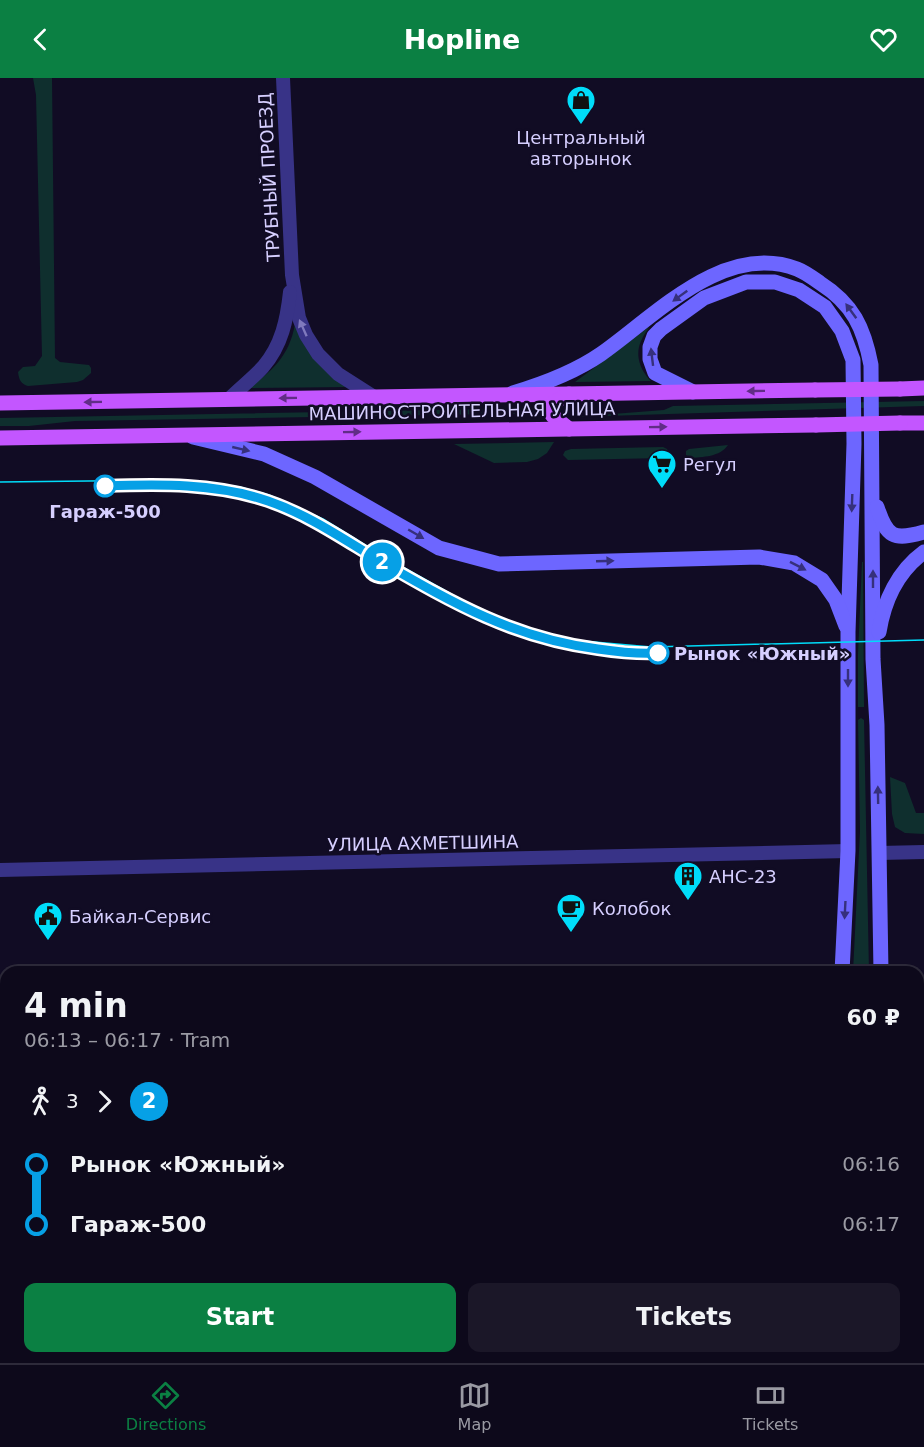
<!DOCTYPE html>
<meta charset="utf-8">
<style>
:root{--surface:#0d091b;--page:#1b1728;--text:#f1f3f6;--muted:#9a9aa3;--line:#2d2a3a;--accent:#0b8043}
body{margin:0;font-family:"DejaVu Sans",sans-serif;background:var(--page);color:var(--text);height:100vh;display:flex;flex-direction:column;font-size:22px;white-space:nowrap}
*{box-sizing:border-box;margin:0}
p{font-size:20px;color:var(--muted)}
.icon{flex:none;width:33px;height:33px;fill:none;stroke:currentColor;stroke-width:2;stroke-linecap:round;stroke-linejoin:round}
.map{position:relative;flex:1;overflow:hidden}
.side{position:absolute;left:0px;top:888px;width:924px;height:398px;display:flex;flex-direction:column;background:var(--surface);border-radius:18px 18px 0 0;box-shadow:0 2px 4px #0004,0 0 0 2px var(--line)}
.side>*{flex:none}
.badge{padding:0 12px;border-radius:20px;font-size:21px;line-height:39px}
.map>.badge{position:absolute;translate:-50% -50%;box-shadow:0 0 0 3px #fff}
.legs{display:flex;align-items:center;gap:9px;height:66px;padding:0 24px;font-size:20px}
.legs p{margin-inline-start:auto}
.head{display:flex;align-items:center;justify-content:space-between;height:102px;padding:0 24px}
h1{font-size:33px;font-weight:800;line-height:45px}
.primary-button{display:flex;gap:12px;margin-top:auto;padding:12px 24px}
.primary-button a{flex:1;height:69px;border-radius:12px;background:var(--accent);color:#fff;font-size:24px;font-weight:800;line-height:69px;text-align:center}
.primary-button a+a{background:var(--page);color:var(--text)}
ul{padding:0 24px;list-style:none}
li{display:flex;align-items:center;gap:21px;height:60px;font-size:22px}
li i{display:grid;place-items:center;width:9px;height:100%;margin:0 8px;background:currentColor}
li i::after{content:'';width:15px;height:15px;margin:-8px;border:4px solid;border-radius:50%;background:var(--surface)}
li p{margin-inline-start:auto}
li:first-child i{background:linear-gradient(#0000 50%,currentColor 0)}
li:last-child i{background:linear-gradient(currentColor 50%,#0000 0)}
header{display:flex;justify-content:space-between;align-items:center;height:78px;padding:0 24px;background:var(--accent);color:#fff;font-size:27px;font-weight:800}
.tab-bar{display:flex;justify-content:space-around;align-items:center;height:84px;border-top:2px solid var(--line);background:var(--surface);font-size:16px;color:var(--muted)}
.tab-bar a{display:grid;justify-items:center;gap:3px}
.tab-bar .selected{color:var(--accent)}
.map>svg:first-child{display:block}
.green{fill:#0f2f2e}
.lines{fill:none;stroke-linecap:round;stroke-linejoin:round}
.minor{stroke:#383387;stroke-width:10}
.tertiary{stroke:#383387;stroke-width:14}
.secondary{stroke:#6d66ff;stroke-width:15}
.primary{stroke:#c356ff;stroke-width:15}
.tram{stroke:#00ddfa;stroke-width:1.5}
.primary-bridge{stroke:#c356ff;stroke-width:15}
.oneway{fill:#36307c}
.oneway2{fill:#7f79bd}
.oneway3{fill:#612d87}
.line-1-casing{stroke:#fff;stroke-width:14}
.line-1{stroke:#06a0e6;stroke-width:9}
.stop-1-dot{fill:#fff;stroke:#06a0e6;stroke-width:3}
.labels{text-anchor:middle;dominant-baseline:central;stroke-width:5;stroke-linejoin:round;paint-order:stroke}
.poi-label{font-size:18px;fill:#d6cfff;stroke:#110c24;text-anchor:start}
.street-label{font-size:18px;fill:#d6cfff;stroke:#110c24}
.stop-label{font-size:18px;font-weight:bold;fill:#d6cfff;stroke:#110c24}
</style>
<header><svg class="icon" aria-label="back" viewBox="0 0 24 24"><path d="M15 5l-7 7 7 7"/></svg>Hopline<svg class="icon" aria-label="heart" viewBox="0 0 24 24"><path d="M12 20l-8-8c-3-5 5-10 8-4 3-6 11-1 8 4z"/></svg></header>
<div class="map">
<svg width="924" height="1285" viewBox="0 0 924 1285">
<rect width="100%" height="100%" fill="#110c24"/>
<!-- green -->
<g class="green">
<path d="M33,0H52L55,280L60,284L89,287L91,290V295L83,302L77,304L28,308C21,306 19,302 18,294L23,289L35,288L42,278L36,17Z"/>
<path d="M296,236L349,309L245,310C275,295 294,271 296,236Z"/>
<path d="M649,249C648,252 644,256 642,261C634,276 640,292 651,303L575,304Z"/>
<polygon points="924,323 924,328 574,339 664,332 673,328"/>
<polygon points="546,330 547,335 75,343 29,348 0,348 0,340"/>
<polygon points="554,364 547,375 538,381 527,384 494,385 454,366"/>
<path d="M728,367C720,379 703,379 689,380L686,377V373L689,371Z"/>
<polygon points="663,369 667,371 669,375 663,380 568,382 563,377 565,373 571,371"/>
<polygon points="862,484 863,484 864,629 858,629 858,576"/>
<polygon points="861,640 864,642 869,894 853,894 860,753 858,642"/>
<polygon points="890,699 905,705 916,735 924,735 924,756 905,755 895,749 892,736"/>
<rect x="844" y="1280" width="30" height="5"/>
</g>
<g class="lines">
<!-- minor -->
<g class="minor">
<polyline points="918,989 921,1003 924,1146"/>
<polyline points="918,1220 924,1211"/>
</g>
<!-- tertiary -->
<g class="tertiary">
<polyline points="283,0 292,197 299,240 306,257 318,276 338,296 374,319"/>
<path d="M229,321C240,310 253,300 263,289C282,267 287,241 290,214"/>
<polyline points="879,775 924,774"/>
<polyline points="0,792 848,773"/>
</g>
<!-- secondary -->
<g class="secondary">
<polyline points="693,314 655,295 650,281 650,269 654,258 661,251 704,220 746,204 775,204 799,212 825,229 842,253 853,282 854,366 848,554 848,773 842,894"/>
<path d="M513,315C543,306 575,294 601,276C654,239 724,163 797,191C805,194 813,200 820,205C853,226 864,250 871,287L873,581L877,647L881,894"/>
<polyline points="193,359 264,376 315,399 439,470 499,486 759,479 794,485 822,502 836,522 846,548"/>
<path d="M877,429C887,459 893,463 924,454"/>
<path d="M879,554C884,523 898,493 924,474"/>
<polyline points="832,1280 832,1285"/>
<polyline points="888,1280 888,1285"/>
</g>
<!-- primary -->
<g class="primary">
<polyline points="900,311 924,310"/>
<polyline points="0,325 815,312"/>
<polyline points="900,345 924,345"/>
<polyline points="569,351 553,338 549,332 553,325 569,316"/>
<polyline points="0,360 816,347"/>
</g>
<!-- tram -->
<polyline class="tram" points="0,404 176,402 240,409 269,417 323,441 383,478 469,526 499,540 552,558 583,563 651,569 924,562"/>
<!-- primary-bridge -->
<g class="primary-bridge">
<polyline points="815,312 900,311"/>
<polyline points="816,347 900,345"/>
</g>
</g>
<!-- one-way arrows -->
<defs><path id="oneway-solid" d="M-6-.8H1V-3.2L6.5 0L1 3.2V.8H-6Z" transform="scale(1.5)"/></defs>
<g class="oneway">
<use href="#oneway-solid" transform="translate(680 218) rotate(144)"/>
<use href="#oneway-solid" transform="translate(851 233) rotate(-126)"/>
<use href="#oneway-solid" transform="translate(652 279) rotate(-97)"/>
<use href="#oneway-solid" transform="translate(241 371) rotate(13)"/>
<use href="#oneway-solid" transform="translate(852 425) rotate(92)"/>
<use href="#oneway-solid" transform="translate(416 456) rotate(30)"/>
<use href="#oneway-solid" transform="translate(605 483) rotate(-2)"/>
<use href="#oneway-solid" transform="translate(798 488) rotate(27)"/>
<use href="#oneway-solid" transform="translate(873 501) rotate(-90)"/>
<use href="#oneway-solid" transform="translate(848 600) rotate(90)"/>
<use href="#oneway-solid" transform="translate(878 717) rotate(-91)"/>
<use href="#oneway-solid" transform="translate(845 832) rotate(93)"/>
</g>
<use class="oneway2" href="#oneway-solid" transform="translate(303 250) rotate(-114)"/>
<g class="oneway3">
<use href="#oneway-solid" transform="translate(756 313) rotate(179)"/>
<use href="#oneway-solid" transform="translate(288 320) rotate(179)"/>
<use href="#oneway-solid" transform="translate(93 324) rotate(179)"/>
<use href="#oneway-solid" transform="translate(658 349) rotate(-1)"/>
<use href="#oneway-solid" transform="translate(352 354) rotate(-1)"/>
</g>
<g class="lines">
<!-- line-1 casing -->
<g class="line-1-casing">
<path id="line-1" d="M105,408C159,406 216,405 268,423C309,437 343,461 380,483C453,525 513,560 598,571C618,574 638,576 658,575"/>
</g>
<!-- line-1 -->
<use href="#line-1" class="line-1"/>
</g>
<!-- icons -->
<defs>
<g id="shop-pin" transform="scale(1.5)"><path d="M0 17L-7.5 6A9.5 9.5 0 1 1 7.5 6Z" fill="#00ddfa" stroke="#110c24"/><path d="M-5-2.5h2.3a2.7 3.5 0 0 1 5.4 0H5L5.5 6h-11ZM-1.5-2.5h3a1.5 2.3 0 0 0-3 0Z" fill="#111"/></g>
<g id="supermarket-pin" transform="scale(1.5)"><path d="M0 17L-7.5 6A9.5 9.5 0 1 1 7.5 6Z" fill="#00ddfa" stroke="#110c24"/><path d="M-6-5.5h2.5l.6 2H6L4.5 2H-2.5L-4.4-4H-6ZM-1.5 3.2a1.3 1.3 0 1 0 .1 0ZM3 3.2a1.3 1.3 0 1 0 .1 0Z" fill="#111"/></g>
<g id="building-pin" transform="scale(1.5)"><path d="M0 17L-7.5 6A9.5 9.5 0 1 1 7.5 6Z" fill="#00ddfa" stroke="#110c24"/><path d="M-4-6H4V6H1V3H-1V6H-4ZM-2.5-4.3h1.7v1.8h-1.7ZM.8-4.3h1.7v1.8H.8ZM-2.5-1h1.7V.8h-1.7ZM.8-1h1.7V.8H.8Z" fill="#111"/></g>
<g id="cafe-pin" transform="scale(1.5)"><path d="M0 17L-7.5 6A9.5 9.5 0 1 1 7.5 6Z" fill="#00ddfa" stroke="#110c24"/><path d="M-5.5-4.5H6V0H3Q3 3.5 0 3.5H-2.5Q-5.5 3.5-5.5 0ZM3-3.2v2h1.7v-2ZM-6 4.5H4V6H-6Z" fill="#111"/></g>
<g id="civic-pin" transform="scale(1.5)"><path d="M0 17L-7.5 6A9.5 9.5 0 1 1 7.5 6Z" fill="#00ddfa" stroke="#110c24"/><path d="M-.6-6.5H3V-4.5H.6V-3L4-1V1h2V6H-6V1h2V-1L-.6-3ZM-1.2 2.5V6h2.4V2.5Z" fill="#111"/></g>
</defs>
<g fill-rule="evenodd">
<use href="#shop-pin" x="581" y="22"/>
<use href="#supermarket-pin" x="662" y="386"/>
<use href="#building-pin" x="688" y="798"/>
<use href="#cafe-pin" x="571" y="830"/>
<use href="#civic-pin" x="48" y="838"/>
</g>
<!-- markers -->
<g class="stop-1-dot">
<circle cx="105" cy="408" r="10"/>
<circle cx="658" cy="575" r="10"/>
</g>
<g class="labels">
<!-- poi labels -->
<g class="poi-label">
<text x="581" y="59" text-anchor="middle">Центральный<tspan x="581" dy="21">авторынок</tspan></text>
<text x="683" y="386">Регул</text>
<text x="709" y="798">АНС-23</text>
<text x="592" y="830">Колобок</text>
<text x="69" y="838">Байкал-Сервис</text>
</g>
<!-- street labels -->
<g class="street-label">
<text transform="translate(269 99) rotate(-93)">ТРУБНЫЙ ПРОЕЗД</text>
<text transform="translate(462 333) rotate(-1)">МАШИНОСТРОИТЕЛЬНАЯ УЛИЦА</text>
<text transform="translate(423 765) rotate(-1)">УЛИЦА АХМЕТШИНА</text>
</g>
<!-- stop labels -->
<g class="stop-label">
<text x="105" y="433">Гараж-500</text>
<text x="674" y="575" text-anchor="start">Рынок «Южный»</text>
</g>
</g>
</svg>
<b class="badge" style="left:382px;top:484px;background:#06a0e6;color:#fff">2</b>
<section class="side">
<div class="head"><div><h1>4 min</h1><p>06:13 – 06:17 · Tram</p></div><b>60 ₽</b></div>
<div class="legs"><svg class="icon" aria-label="walk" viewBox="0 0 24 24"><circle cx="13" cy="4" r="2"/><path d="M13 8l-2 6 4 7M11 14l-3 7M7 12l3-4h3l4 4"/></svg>3<svg class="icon" aria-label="forward" viewBox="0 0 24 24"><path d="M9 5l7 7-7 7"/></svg><b class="badge" style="background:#06a0e6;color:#fff">2</b></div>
<ul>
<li><i style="color:#06a0e6"></i><b>Рынок «Южный»</b><p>06:16</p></li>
<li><i style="color:#06a0e6"></i><b>Гараж-500</b><p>06:17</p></li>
</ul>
<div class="primary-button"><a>Start</a><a>Tickets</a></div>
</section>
</div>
<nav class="tab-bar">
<a class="selected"><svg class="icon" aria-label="directions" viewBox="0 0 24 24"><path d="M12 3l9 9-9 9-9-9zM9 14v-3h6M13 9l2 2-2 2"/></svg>Directions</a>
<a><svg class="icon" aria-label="map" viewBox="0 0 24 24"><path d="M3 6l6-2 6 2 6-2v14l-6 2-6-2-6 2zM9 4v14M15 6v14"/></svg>Map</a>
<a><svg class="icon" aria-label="tickets" viewBox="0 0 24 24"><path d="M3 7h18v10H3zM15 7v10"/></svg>Tickets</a>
</nav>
